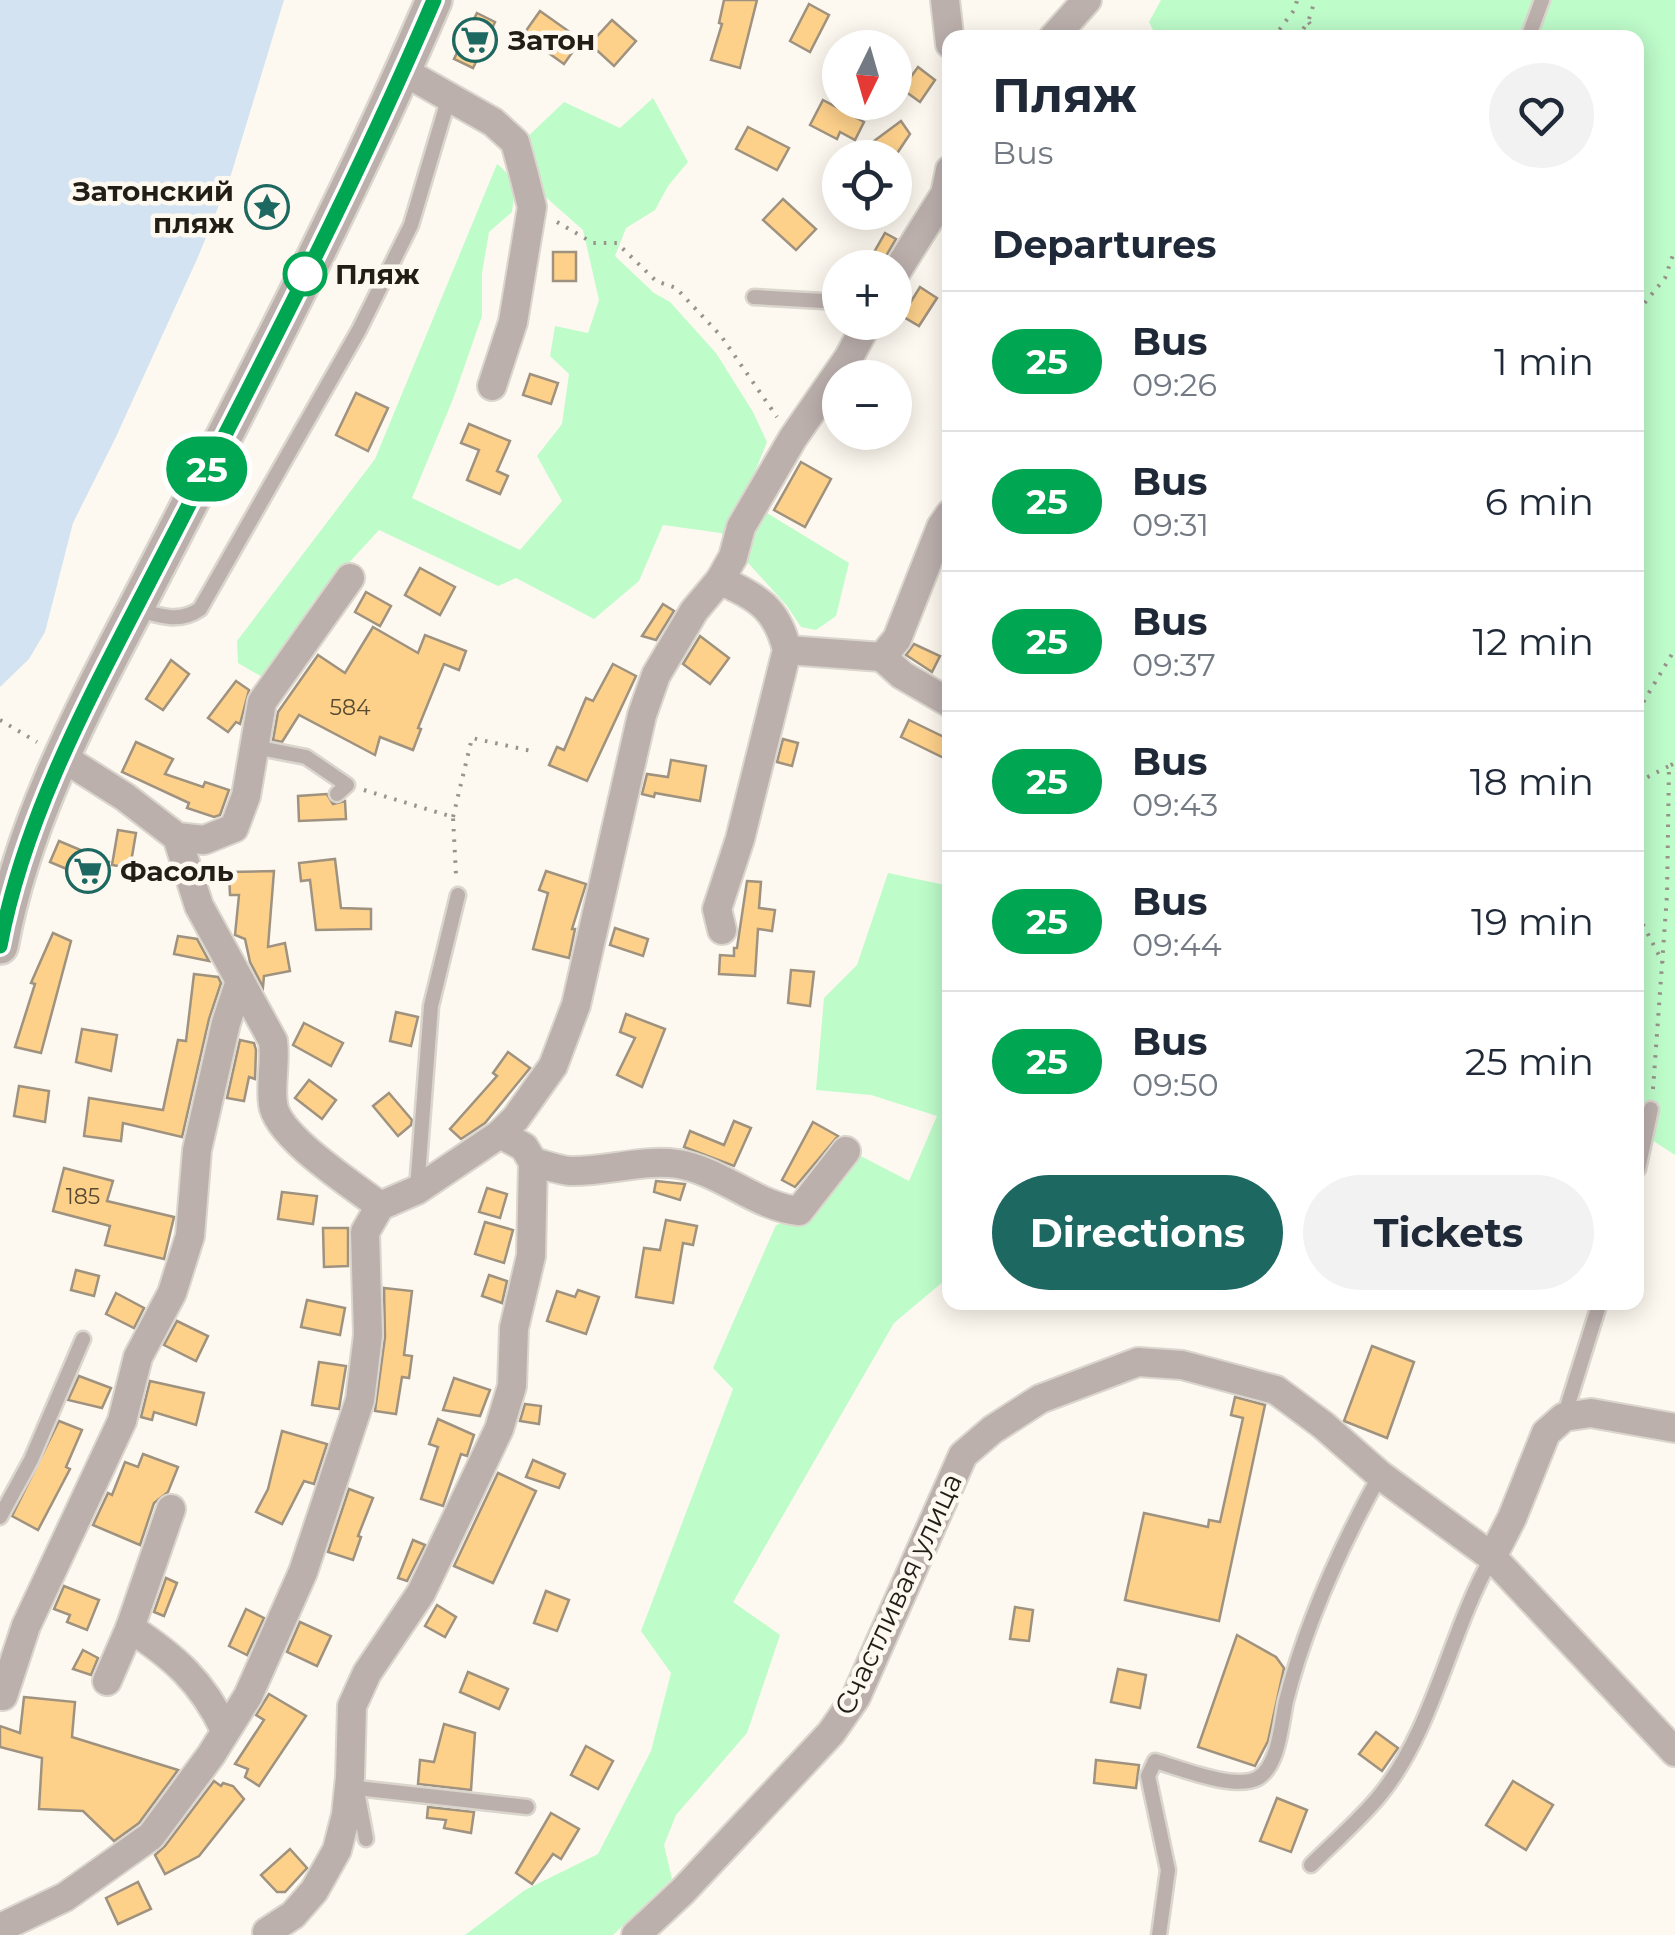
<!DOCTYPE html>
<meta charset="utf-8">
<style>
:root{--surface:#fff;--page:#f2f2f3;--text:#1f2937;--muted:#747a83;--line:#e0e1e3;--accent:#1e6862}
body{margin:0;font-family:Montserrat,sans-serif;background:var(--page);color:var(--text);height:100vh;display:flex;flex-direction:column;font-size:38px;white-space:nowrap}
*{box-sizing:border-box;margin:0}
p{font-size:32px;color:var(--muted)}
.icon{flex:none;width:55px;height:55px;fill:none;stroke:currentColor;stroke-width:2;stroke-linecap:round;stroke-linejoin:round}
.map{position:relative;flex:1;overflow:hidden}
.panel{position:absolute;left:942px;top:30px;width:702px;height:1280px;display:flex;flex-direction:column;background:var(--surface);border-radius:20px;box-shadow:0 5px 25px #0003}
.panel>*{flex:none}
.badge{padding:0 20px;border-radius:32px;font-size:35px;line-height:65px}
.needle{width:65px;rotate:185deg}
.buttons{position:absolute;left:822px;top:30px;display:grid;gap:20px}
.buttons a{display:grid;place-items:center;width:90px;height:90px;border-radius:50%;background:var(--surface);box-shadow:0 5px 25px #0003;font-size:50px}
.map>.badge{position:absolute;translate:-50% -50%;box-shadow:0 0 0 5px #fff}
h2{padding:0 50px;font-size:38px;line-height:90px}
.round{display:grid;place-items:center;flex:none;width:105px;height:105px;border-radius:52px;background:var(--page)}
.overview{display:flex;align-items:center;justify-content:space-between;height:170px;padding:0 50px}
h1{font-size:48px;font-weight:700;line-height:75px}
.button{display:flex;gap:20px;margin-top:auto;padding:20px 50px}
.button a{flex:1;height:115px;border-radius:60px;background:var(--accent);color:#fff;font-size:40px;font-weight:700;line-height:115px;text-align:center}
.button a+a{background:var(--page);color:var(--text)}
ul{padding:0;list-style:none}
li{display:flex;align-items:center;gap:30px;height:140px;padding:0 50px;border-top:2px solid var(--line)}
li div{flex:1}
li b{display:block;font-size:38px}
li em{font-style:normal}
li .badge{min-width:110px;font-weight:700;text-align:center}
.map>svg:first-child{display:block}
.green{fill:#befcca}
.water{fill:#d3e3f1}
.building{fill:#fed18b;stroke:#9f927f;stroke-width:2.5}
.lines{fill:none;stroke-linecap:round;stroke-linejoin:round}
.service-casing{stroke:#dbd6cd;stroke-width:19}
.minor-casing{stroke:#dbd6cd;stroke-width:32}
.tertiary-casing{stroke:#dbd6cd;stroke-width:40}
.path{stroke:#98938b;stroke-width:4;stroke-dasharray:2.5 8;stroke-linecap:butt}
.service{stroke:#bcb0ad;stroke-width:14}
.minor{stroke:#bcb0ad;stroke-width:28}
.tertiary{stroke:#bcb0ad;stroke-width:35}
.line-casing{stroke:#fff;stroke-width:22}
.line{stroke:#00a651;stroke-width:15}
.stop-dot{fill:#fff;stroke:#00a651;stroke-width:5}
.labels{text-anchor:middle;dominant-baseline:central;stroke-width:9;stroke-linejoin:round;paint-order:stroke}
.number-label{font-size:22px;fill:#594a32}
.poi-label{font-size:28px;font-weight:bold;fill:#221d15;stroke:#fef9f0;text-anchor:start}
.stop-label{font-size:28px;font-weight:bold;fill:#221d15;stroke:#fef9f0;text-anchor:start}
.street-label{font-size:28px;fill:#221d15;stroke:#fef9f0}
</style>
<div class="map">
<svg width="1675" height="1935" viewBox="0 0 1675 1935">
<rect width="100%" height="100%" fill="#fef9f0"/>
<!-- green -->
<g class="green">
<polygon points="1161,0 1675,0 1675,1155 1638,1131 1638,38 1157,38 1149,22"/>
<path d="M653,98L688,162L668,186L655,210L626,228L615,256L654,293L670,302L716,353L753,412L767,442L744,499L849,563L836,616L816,630L801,627L787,606L721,533L663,525L639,581L594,619L516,578L498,586L379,530L313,602L264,678L238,663L237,641L375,459L497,164C515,177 515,191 512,212L489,232L482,273V316L453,399L412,498L520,550L562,501L537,456L562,424L569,374L550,356L555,326L588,333L599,300L583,230L541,193L523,141L564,102L620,128Z"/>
<polygon points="888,873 950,886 950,1276 894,1323 733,1602 780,1635 747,1733 676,1815 664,1845 672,1879 613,1935 465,1935 525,1890 598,1854 651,1751 671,1673 641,1631 733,1389 713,1368 776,1225 808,1215 853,1152 909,1181 937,1116 871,1095 816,1090 824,998 857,965"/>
</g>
<!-- water -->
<polygon class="water" points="0,0 284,0 230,178 198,257 115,439 73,523 45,632 29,659 0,687"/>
<!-- building -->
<g class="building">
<polygon points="724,0 757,0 740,68 711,60 722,24 719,23"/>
<polygon points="809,4 829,15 810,52 790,41"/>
<polygon points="540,11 581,40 564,64 523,35"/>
<polygon points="477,13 495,22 473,68 454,59"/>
<polygon points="612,20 636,41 614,66 590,44"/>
<polygon points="918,67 935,80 920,102 902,89"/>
<polygon points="823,100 864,122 855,140 840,132 837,139 810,125"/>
<polygon points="901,121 910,134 894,158 886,158 874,141"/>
<polygon points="748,127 789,148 777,170 736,149"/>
<polygon points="783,199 816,229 796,250 763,220"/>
<polygon points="885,233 896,239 879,268 865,268"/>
<rect x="553" y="252" width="23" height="29"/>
<polygon points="920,287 937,298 919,326 902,316"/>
<polygon points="530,374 558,383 551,404 523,395"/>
<polygon points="356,393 388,408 368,451 336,435"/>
<polygon points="469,424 510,441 497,471 508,476 500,494 467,480 479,450 461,443"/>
<polygon points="801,462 831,479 805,527 774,510"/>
<polygon points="420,568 455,587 440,615 405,595"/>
<polygon points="366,592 391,606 380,626 355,612"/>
<polygon points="663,604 674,611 656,640 642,636"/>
<polygon points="373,627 418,653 425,635 466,651 459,670 444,664 418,728 421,729 413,750 380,737 375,755 299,715 282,742 273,740 278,712 318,655 345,673"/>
<polygon points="700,636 729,658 710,684 683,664"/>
<polygon points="914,644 940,656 932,672 906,655"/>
<polygon points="171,660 189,674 163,710 146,699"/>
<polygon points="613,664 636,676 587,781 549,765 557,747 564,750 586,698 593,701"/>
<polygon points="236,681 249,690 240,724 236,722 228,732 208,718"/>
<polygon points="909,720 950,740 950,761 901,737"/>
<polygon points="783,739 798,743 792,766 777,762"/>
<polygon points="136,742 173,759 165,774 203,787 205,782 229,790 220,815 214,817 187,808 189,803 122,772"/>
<polygon points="671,760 706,766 700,801 655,793 654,797 642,794 647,774 668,777"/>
<polygon points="327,794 333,804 345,801 346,819 299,821 298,796"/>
<polygon points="118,830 136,833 130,868 112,865"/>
<polygon points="59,841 109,862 100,883 50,862"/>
<polygon points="335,859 341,908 371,909 371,929 316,930 310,880 301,881 299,863"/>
<polygon points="274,871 268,947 285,943 290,971 264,976 263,987 250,962 245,939 235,935 239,895 230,895 229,872"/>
<polygon points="546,871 586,884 572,929 575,929 569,958 533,949 548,893 539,890"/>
<polygon points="747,881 761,882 759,908 775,910 772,931 758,929 755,976 719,974 720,955 734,956 734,948 737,948"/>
<polygon points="615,928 648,939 643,956 610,945"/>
<polygon points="53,933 71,941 41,1053 15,1047 35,984 31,983"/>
<polygon points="178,936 197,939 209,961 174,954"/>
<polygon points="791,970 814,972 810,1006 788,1003"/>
<polygon points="194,974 218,977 221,983 209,1019 182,1137 123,1123 121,1141 84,1136 89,1098 163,1110 178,1040 186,1041"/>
<polygon points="396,1012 418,1017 411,1046 390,1041"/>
<polygon points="626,1014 665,1029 642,1087 617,1075 635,1038 620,1032"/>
<polygon points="304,1023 343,1043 331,1066 293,1045"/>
<polygon points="82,1029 117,1035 111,1071 76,1062"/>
<polygon points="240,1040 254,1043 256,1050 255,1079 249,1077 244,1101 227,1098"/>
<polygon points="508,1052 530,1068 485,1123 461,1139 450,1129 497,1076 493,1073"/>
<polygon points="309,1080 336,1100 322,1119 295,1098"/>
<polygon points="19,1086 49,1091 45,1122 14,1116"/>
<polygon points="389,1093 412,1120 411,1125 398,1136 373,1106"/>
<polygon points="734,1121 751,1128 734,1166 684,1147 690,1131 724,1145"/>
<polygon points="813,1122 838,1136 795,1187 782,1180"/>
<polygon points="64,1168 113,1181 107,1201 174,1217 164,1259 105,1245 110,1226 53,1211"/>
<polygon points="656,1181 685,1184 680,1200 654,1192"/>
<polygon points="487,1188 507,1194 500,1218 479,1212"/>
<polygon points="282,1192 317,1196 313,1224 278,1219"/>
<polygon points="666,1220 697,1226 693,1245 683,1243 673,1303 636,1297 644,1248 660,1250"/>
<polygon points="485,1222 513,1230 504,1263 475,1254"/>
<polygon points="323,1228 348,1228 348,1266 324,1267"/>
<polygon points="76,1270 99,1276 94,1296 71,1290"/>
<polygon points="489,1275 507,1281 502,1303 482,1296"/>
<polygon points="384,1288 412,1291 404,1355 412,1356 409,1378 402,1377 396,1414 375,1411 385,1337"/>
<polygon points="578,1290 599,1297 586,1334 547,1321 557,1291 575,1297"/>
<polygon points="116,1293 144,1308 134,1328 106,1314"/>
<polygon points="307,1300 345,1308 340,1335 301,1327"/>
<polygon points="177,1321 208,1336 196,1361 164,1345"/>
<polygon points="1372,1346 1414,1362 1387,1438 1344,1421"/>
<polygon points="319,1362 346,1366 339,1409 312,1405"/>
<polygon points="79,1376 111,1388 102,1408 68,1400"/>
<polygon points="454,1378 490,1390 480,1416 443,1410"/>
<polygon points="150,1381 204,1393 196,1425 154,1412 152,1420 141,1417"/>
<polygon points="1235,1397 1265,1405 1219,1621 1125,1600 1144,1513 1208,1527 1209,1520 1220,1522 1243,1418 1231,1415"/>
<polygon points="525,1404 541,1406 539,1424 520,1421"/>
<polygon points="438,1419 474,1435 467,1456 461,1454 443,1506 421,1499 438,1447 429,1444"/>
<polygon points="59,1421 82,1430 66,1467 70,1469 38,1530 12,1516"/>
<polygon points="282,1431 327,1444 314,1484 304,1481 282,1524 256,1512 268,1489"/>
<polygon points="143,1454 178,1467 168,1492 154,1503 140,1545 93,1525 108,1493 112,1495 125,1462 138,1467"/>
<polygon points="533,1460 565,1474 559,1488 526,1477"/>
<polygon points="498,1473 536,1491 493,1583 454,1566"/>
<polygon points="349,1489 373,1498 358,1536 361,1537 353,1560 328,1552"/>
<polygon points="413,1540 425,1545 407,1581 398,1578"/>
<polygon points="166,1578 177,1583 164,1616 154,1612"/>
<polygon points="64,1586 99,1600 87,1630 67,1622 70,1615 54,1609"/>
<polygon points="546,1591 569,1600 557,1631 534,1623"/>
<polygon points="437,1605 456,1617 445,1637 425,1626"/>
<polygon points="1015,1607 1033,1610 1029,1641 1010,1639"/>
<polygon points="246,1609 264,1618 247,1655 229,1646"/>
<polygon points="300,1622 331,1636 317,1666 287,1652"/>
<polygon points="1237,1635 1276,1657 1284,1668 1268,1741 1255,1766 1198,1747"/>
<polygon points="83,1650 98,1658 91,1675 73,1669"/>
<polygon points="1118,1669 1146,1675 1140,1708 1111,1702"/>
<polygon points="468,1672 508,1689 499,1709 460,1692"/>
<polygon points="269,1694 306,1716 259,1786 245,1777 248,1769 235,1764 264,1720 256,1715"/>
<polygon points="24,1697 75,1702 72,1737 178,1770 139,1823 114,1841 83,1811 39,1809 42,1758 0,1747 0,1726 20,1733"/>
<polygon points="444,1724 475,1733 471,1790 418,1784 420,1760 434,1762"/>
<polygon points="1376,1732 1398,1748 1382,1771 1359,1754"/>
<polygon points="586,1746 613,1761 598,1789 571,1775"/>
<polygon points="1096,1760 1139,1765 1136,1788 1094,1783"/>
<polygon points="214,1781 221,1786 223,1783 233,1786 244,1799 199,1856 165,1874 155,1855 165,1846"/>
<polygon points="1513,1781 1553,1805 1526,1850 1486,1825"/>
<polygon points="1277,1798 1307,1810 1291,1852 1260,1841"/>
<polygon points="428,1807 474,1812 471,1833 444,1828 446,1820 427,1818"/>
<polygon points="551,1813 579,1829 561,1859 553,1854 532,1884 516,1873"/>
<polygon points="290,1849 307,1868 285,1892 277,1892 261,1875"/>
<polygon points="138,1882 151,1909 118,1924 106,1898"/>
</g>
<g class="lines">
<!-- service casing -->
<g class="service-casing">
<g id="service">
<polyline points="1528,38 1542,0"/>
<polyline points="754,297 840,302"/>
<path d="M135,609C157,615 179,624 200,609L359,330L411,225L449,97"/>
<polyline points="255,747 306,757 347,785 337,794"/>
<polyline points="1638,1169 1651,1109"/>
<polyline points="417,1189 431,1006 458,895"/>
<polyline points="1564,1417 1600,1302"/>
<polyline points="0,1517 31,1460 83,1339"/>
<polyline points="357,1788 527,1807"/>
<polyline points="357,1791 366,1839"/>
<path d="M1311,1865C1334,1842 1361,1819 1381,1794C1434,1728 1450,1631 1492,1557"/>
<path d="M1159,1935L1168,1870L1148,1776L1155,1761C1180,1768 1235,1791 1258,1778C1279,1765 1281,1724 1286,1701C1305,1626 1342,1544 1380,1475"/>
</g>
</g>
<!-- minor casing -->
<g class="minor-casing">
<g id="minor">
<polyline points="945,0 950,44"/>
<polyline points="1053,38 1087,0"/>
<polyline points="403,71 493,122 515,142 524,175 532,207 513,322 492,386"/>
<polyline points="895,274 945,194 950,170"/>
<path d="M720,580C758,598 777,608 787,650L740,839L717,909L722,930"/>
<polyline points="787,650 882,657 897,639 941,527 950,514"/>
<polyline points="882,657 902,675 950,703"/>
<polyline points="62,757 125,797 177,837 204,840 234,828 246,796 262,702 350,578"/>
<path d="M177,837L199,906L273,1041C276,1062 270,1084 273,1104C277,1137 353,1185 380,1206"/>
<path d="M533,1162C545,1165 558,1170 570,1171C607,1172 641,1159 678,1164C721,1171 757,1207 799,1211L846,1151"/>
<polyline points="1492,1557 1512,1518 1546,1433 1564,1417 1591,1413 1675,1428"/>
<path d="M130,1628C174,1657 202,1681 225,1730"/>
<polyline points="107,1681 130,1628 171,1509"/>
<polyline points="3,1696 26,1626 122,1421 138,1357 172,1293 190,1236 197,1150 226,1023 240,981"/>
<polyline points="0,1928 65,1897 151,1836 211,1755 248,1696 303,1572 360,1400 368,1335 365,1232 380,1206 417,1190 500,1134 516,1118 553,1066 576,1005 642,715 656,675 694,611 720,580 733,557 741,527 793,438 849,357 868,322"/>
<polyline points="267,1932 293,1915 314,1891 337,1850 346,1815 350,1777 352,1706 367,1673 421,1593 499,1429 512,1386 514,1328 531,1256 533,1162 524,1147 500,1134"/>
<polyline points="636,1935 683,1891 831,1733 856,1697 963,1455 992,1430 1040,1399 1138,1362 1182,1365 1276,1390 1323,1425 1380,1475 1492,1557 1675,1752"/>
</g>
</g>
<!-- tertiary casing -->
<g class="tertiary-casing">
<path id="tertiary" d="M0,946C23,819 86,704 145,590C245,396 348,201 434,0"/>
</g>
<!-- path -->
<g class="path">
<polyline points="1309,19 1315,0"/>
<polyline points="1273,38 1295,9 1297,0"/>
<polyline points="1298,38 1308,21 1319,38"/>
<polyline points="557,222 593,243 617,243 656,281 676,288 721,336 777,417"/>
<polyline points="1638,311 1665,278 1675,249"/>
<polyline points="1638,711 1675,649"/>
<polyline points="0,720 37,742"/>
<polyline points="1638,782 1669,766"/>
<polyline points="364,790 453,817 456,875"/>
<polyline points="453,817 472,738 536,752"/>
<polyline points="1638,915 1663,963"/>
<polyline points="1653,1089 1667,895 1669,766 1675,763"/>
</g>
<!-- service -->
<use href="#service" class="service"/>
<!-- minor -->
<use href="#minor" class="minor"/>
<!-- tertiary -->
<use href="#tertiary" class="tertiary"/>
</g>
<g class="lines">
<!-- line casing -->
<g class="line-casing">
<path id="line" d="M0,946C24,819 86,704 145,590C245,396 348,201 434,0"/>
</g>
<!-- line -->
<use href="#line" class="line"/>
</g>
<!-- icons -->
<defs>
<g id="supermarket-ring" transform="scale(2.25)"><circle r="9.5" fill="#fef9f0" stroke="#1e6862" stroke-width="1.5"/><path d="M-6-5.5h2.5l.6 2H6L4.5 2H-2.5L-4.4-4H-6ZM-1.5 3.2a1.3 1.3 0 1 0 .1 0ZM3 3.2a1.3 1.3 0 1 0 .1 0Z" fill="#1e6862"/></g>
<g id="sight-ring" transform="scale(2.25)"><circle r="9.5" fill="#fef9f0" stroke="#1e6862" stroke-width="1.5"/><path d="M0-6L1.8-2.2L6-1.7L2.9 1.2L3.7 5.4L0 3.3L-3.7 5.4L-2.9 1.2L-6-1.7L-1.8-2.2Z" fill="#1e6862"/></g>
</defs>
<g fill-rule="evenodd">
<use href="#supermarket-ring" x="475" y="40"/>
<use href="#sight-ring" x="267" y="207"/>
<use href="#supermarket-ring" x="88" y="871"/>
</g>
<!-- markers -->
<circle class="stop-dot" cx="305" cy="274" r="20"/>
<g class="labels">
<!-- number labels -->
<g class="number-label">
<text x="350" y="707">584</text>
<text x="83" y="1196">185</text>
</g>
<!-- poi labels -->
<g class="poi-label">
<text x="508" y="40">Затон</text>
<text x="234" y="191" text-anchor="end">Затонский<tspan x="234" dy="32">пляж</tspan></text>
<text x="120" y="871">Фасоль</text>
</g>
<!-- stop labels -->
<g class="stop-label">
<text x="335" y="274">Пляж</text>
</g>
<!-- street labels -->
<g class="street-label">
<text transform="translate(898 1594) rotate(-65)">Счастливая улица</text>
</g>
</g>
</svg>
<div class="buttons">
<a><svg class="needle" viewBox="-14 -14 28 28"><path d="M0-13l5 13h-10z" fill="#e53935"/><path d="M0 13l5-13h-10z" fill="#747a83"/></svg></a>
<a><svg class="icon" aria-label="locate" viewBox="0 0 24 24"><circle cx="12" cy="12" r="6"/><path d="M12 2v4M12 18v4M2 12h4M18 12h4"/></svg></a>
<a>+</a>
<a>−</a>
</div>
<b class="badge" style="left:207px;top:469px;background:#00a651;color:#fff">25</b>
<section class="panel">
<div class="overview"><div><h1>Пляж</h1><p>Bus</p></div><a class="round"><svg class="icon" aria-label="heart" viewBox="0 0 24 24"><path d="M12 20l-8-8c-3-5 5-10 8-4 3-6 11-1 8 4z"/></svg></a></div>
<h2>Departures</h2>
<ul>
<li><span class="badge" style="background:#00a651;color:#fff">25</span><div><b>Bus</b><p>09:26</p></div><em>1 min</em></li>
<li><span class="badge" style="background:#00a651;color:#fff">25</span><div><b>Bus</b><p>09:31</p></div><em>6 min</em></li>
<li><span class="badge" style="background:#00a651;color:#fff">25</span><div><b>Bus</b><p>09:37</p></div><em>12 min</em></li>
<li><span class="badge" style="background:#00a651;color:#fff">25</span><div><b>Bus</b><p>09:43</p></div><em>18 min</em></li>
<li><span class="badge" style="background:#00a651;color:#fff">25</span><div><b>Bus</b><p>09:44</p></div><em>19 min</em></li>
<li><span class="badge" style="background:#00a651;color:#fff">25</span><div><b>Bus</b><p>09:50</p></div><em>25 min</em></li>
</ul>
<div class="button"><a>Directions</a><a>Tickets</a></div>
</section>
</div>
